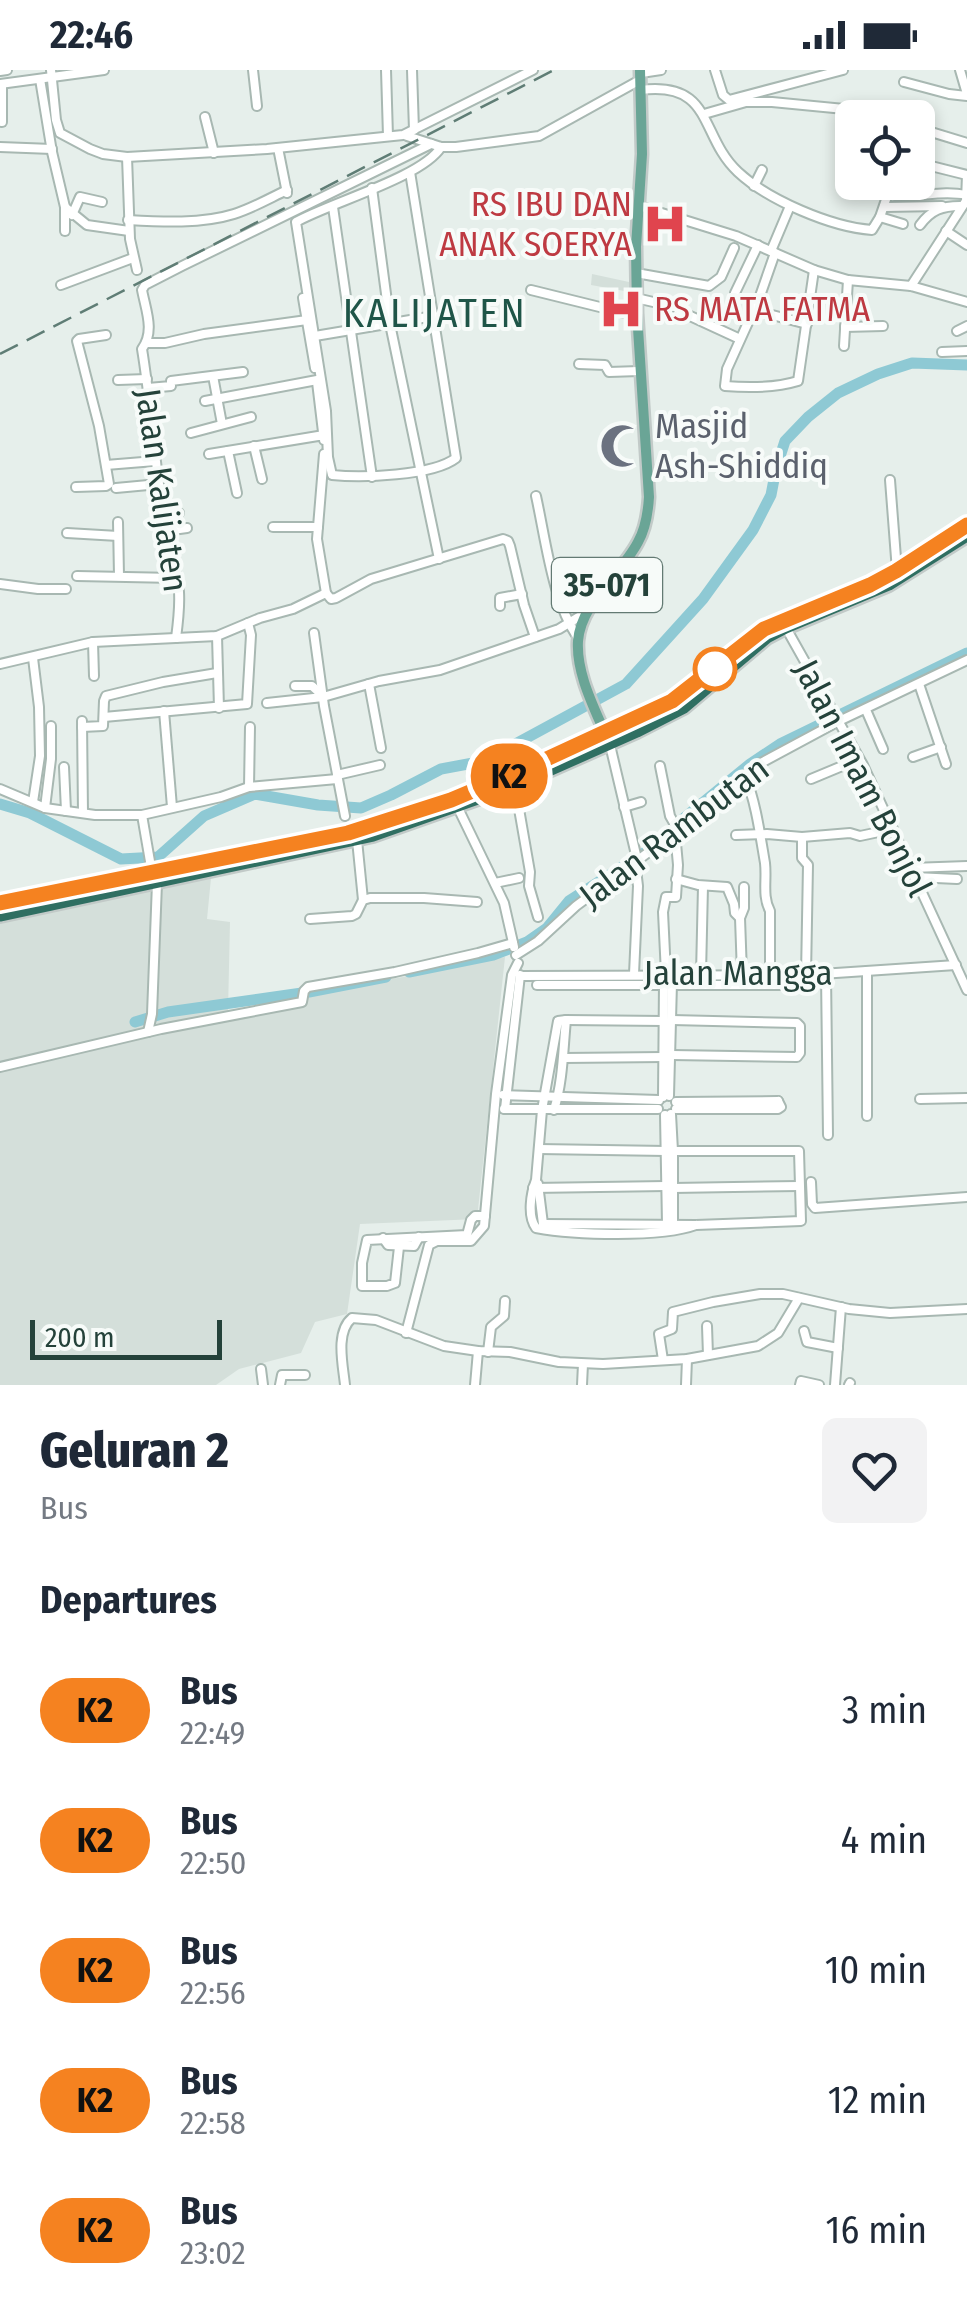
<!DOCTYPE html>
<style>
:root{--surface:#fff;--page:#f2f2f3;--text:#1f2937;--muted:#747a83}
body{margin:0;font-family:"Fira Sans Condensed",sans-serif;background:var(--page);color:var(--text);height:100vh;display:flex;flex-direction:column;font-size:38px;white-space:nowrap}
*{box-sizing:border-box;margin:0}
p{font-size:32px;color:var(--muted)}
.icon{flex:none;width:55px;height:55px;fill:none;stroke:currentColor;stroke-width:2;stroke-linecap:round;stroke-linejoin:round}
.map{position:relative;height:1315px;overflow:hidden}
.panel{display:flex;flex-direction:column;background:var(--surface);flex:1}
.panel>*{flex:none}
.badge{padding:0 20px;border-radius:32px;font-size:35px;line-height:65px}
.controls{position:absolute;left:835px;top:30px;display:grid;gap:20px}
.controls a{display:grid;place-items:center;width:100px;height:100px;border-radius:15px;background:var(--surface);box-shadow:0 5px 15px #0003;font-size:50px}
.scale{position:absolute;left:30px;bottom:25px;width:192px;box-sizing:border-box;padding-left:10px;border:5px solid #24423a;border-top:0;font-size:28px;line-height:35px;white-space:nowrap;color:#24423a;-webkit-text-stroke:8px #f7fbf9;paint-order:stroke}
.map>.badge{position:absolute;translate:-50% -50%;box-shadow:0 0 0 5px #fff}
h2{padding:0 40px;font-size:38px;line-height:90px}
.round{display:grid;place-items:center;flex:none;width:105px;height:105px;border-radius:15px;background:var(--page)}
.head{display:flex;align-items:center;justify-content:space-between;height:170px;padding:0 40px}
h1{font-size:48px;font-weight:800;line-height:75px}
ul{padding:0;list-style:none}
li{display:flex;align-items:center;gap:30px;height:130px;padding:0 40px}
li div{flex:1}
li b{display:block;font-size:38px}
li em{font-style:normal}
li .badge{min-width:110px;font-weight:700;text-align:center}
.status{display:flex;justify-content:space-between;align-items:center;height:70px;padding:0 50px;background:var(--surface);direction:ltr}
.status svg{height:28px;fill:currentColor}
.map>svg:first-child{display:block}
.built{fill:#d4dfda}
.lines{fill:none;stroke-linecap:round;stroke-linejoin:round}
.river{stroke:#8ec9d4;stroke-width:11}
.minor-casing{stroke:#a8b8b2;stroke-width:12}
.major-casing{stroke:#c2cac8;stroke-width:15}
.highway-casing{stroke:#c2cac8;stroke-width:16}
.minor{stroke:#fff;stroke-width:8}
.major{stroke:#6aa596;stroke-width:10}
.highway{stroke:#2f6f62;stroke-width:11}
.rail{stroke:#5f7d75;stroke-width:2.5;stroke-dasharray:20 10;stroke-linecap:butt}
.line-casing{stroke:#fff;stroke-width:22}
.line{stroke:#f58220;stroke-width:15}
.stop-dot{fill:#fff;stroke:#f58220;stroke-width:5}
.labels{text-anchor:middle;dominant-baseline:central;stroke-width:8;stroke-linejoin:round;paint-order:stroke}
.shield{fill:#f7fbf9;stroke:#637a73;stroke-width:2.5}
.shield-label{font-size:32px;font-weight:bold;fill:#24423a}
.health-label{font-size:35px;fill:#be3a42;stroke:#f7fbf9;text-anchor:end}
.worship-label{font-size:35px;fill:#5b616d;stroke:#f7fbf9;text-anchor:start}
.street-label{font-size:35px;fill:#24423a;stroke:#f7fbf9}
.quarter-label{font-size:40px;letter-spacing:2.5px;fill:#1f5548;stroke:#f7fbf9}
</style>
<div class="status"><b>22:46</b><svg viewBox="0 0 49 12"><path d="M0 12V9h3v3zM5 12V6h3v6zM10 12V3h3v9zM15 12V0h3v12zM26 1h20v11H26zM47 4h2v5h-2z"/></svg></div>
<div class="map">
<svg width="967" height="1315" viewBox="0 0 967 1315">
<rect width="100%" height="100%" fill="#e6efeb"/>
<!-- built -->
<g class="built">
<polygon points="592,204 629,212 630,222 591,215"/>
<polygon points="211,808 207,849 230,852 228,941 505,887 477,1149 360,1154 347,1244 315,1252 301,1283 239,1299 216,1315 0,1315 0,850"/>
</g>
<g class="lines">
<!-- river -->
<g class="river">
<polyline points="0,734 30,743 121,789 158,787 204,746 255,724 318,735 361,738 391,725 441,699 484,691 626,614 703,529 753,460 771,425 776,399 785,371 808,347 838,323 878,304 912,293 967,295"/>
<polyline points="409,902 493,885 527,872 547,858 569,831 655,776 678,753 750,694 780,674 967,583"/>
<polyline points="135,952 168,942 309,922 386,907"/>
</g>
<!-- minor casing -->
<g class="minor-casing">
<g id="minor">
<polyline points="51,0 56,50 60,63 90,79 103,84 127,87 267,79 403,65 533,0"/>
<polyline points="253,0 257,36"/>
<polyline points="386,0 388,66"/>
<polyline points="412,0 414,60"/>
<polyline points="715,0 723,25 729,30 843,0"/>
<polyline points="960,0 967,24"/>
<polyline points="0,1 7,0"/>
<polyline points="641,3 661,0"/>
<polyline points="40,9 52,82 65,137 87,155 129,161"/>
<polyline points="904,12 949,24 967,26"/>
<polyline points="0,14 104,0"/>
<path d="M641,20C714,11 699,66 738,102C768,130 831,157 872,160L880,147L892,112"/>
<polyline points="704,44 746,32 772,32 865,41 887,48"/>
<polyline points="205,47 214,83"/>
<polyline points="2,52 2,14"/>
<polyline points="918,58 967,73"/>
<polyline points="407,66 441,77 456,77 539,66 640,10"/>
<polyline points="0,77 52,79"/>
<polyline points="278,78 287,123"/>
<polyline points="127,87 130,169 137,200"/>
<polyline points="927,95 967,105"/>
<path d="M410,102L456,388C433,406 361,408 332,405L328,387L326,341L296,152C329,133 423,107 441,77"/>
<polyline points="754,116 762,100"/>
<polyline points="372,118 390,254 439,489"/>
<path d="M888,124C914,130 939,119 966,125"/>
<polyline points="639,136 736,166 814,200 848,210 911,216 967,232"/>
<polyline points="333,137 372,407"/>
<polyline points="884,137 942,136"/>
<polyline points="72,145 80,127 102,132"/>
<polyline points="880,147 903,154"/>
<path d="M128,150C162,152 202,154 234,144C253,138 270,128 287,120"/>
<path d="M920,155C931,140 942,136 960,136"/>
<polyline points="65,161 65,137"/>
<polyline points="946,161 967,175"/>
<polyline points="771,181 790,136"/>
<path d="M775,183L760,226L727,299L725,316C749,318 775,318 798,311L814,200"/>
<polyline points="636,203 709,216 721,207 734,178"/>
<polyline points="61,215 133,188"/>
<polyline points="911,216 966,131 967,105"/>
<polyline points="531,220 628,244 637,243"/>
<polyline points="735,223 758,175"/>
<polyline points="303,228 315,298"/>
<polyline points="636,228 675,237 688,245 740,269"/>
<polyline points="753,240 807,254"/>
<polyline points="845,257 883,256"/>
<polyline points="957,261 967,256"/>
<polyline points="315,266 434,246"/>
<polyline points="147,273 165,273 204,264 307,250"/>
<polyline points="844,276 848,210"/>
<polyline points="942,282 967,281"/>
<polyline points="579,294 605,295 609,302 639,301"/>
<polyline points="213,306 222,354"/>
<polyline points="118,310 147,309"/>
<polyline points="317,312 323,362"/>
<polyline points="148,318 171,316 171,311 243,302"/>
<polyline points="205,331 317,310"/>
<polyline points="191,363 251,347"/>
<polyline points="254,376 262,409"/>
<polyline points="228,381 237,423"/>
<polyline points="209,384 324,365 324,370"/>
<polyline points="324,384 317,469 326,523"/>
<polyline points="106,395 155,391"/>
<polyline points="890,410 897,501"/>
<polyline points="76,417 106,416 109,414 99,356 77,271 79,269 106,265"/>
<polyline points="116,418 159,414"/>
<path d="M536,426C546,471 552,530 578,568"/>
<polyline points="163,444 179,443"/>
<polyline points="118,452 119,506"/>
<polyline points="273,457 318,457"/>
<polyline points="165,461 187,458"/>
<polyline points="67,463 118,466"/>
<polyline points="77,506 175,508"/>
<polyline points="0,514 38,519 66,519"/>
<polyline points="500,536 500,528 522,524"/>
<polyline points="786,558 863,695 967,920"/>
<polyline points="314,563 324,636 345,746"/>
<polyline points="217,566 219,638"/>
<path d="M176,568C178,553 180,538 179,522C178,503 169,482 166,463C155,402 152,340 142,279C155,261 146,241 142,220L145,215L182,196L431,74"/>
<polyline points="93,572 94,606"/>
<polyline points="0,594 93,572 217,566 260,548 293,539 326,523 331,529 336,528 371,509 503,469 508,471 510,476 524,535 535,567"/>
<polyline points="369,614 381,678"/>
<polyline points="919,614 946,694"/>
<polyline points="295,616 312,616 323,626"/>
<polyline points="267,633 323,627 379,611 440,600 559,559 587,542"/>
<polyline points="866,640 883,679"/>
<polyline points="164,641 172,737"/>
<polyline points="104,647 247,634 251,565 248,553"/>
<polyline points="82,651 83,743"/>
<polyline points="82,657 103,656 104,631 106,626 163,612 217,603"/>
<polyline points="610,675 637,789"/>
<polyline points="913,687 941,677"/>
<polyline points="660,696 670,746 678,760"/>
<polyline points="64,697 66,741"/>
<polyline points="337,705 380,695"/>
<path d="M745,705C756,733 760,764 765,793C767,810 762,826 770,841V905"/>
<polyline points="811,709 859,689"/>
<polyline points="515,716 530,802 529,816 538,847"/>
<polyline points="249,717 250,657"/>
<polyline points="0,719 45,738 95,745 142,745 221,727 249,717 337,709"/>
<polyline points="33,732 40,686 39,637 33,588"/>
<polyline points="624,737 641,732"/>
<polyline points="45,738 51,689 51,656"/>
<polyline points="458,738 504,833 514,877"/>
<polyline points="142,745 152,803"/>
<polyline points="736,765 767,764 802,767 850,763 860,766 893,759"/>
<polyline points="802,767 802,788 808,795 806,905"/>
<polyline points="357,770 363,830"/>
<polyline points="911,798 967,796"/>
<polyline points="915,807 957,809"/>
<polyline points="676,809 698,815 727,817 734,834 735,843 740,848 742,904"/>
<polyline points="495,813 519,808"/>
<polyline points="740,848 744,838 744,817"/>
<polyline points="310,849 352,846 356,844 363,830 370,828 424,828 477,832"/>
<polyline points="516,885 538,871 576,836 704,741 759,694 839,651 967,590"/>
<polyline points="867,901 867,1046"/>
<polyline points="634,904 638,816 635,791"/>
<polyline points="666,904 663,842 666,827 676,827 678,795 675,762"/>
<polyline points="701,904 703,816"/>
<polyline points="826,904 828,1065"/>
<polyline points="520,906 806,905 956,895"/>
<polyline points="537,915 799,915"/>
<polyline points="566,950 663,951"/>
<polyline points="148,962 152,944 157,813"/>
<polyline points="672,985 797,987 800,983 800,956 797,953 672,950"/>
<polyline points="564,988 664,987"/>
<polyline points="0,997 161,959 302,932 304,921 308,917 395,902 478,883 513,873"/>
<polyline points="503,1025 659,1030"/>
<polyline points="669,1026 672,913"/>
<polyline points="663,1027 664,913"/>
<polyline points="920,1029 967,1028"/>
<polyline points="676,1032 778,1031"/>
<polyline points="504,1039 658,1039"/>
<polyline points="505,1039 520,905"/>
<polyline points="676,1039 778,1039 781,1037 778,1031"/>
<path d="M554,1040C563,1011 563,980 566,950L558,951L542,1040L536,1110C531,1123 527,1146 536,1158C574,1165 661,1168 696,1155"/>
<polyline points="671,1044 673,1081 673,1154"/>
<polyline points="665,1045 667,1154"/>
<polyline points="539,1079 666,1081"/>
<polyline points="811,1112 812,1134 815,1138 967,1127"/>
<polyline points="538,1114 543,1154"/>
<polyline points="533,1118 666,1116"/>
<polyline points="673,1118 799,1116"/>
<polyline points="543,1154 696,1155 801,1151 799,1081 673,1081"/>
<polyline points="383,1168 388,1175 414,1176 419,1167"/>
<polyline points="399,1177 395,1213 387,1216 362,1216 362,1193 367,1170 467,1165 471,1150 475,1146 485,1146"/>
<polyline points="707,1256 708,1285"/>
<polyline points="804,1261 807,1272 838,1278"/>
<polyline points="406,1263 429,1175 437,1171 471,1171 484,1156 496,1024 512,905 518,893"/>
<polyline points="488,1282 491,1257 504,1246 505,1231"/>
<polyline points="663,1290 659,1264 672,1259 673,1242 713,1232 760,1224 783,1224 849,1239 890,1243 967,1239"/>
<polyline points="261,1299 263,1315"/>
<polyline points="280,1315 282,1305 305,1305"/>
<path d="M345,1315C343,1295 335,1262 352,1248L376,1250L444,1276L478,1281L510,1282L559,1292L603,1294L687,1289L758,1276L778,1263L799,1228"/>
<polyline points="475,1315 478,1281"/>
<polyline points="582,1315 583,1294"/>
<polyline points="686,1315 687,1289"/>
<polyline points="800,1315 801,1311 819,1315"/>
<polyline points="835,1315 841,1237"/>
<polyline points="849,1315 850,1313"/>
</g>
</g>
<!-- major casing -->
<g class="major-casing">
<path id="major" d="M607,668C595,639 576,604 578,571C581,532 621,505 638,472C646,458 648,443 649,427L637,243L636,177L642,84L640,0"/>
</g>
<!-- highway casing -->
<g class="highway-casing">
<g id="highway">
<polyline points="0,833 301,774 371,757 451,730 632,651 672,631 764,559 870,515 897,501 967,455"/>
<polyline points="0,846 373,766 515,716 637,662 684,638 767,568 786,558 889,515 967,466"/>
</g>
</g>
<!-- minor -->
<use href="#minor" class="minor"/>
<!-- major -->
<use href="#major" class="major"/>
<!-- highway -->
<use href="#highway" class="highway"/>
<!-- rail -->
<polyline class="rail" points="0,284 554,0"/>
</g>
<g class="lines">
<!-- line casing -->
<g class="line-casing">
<polyline id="line" points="0,833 348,763 451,730 527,698 672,631 764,559 870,515 896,501 967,455"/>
</g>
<!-- line -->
<use href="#line" class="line"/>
</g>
<!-- icons -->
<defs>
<g id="hospital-bare" transform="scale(3.45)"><path d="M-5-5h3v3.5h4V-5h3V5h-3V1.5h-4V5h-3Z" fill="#e0444e" stroke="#f7fbf9" stroke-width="2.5" paint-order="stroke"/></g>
<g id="mosque-bare" transform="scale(3.45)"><path d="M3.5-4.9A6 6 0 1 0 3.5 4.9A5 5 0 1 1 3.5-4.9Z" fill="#6b7280" stroke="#f7fbf9" stroke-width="2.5" paint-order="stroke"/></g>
</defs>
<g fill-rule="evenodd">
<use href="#hospital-bare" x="665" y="154"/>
<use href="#hospital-bare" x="621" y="239"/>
<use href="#mosque-bare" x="622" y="376"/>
</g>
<!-- markers -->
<circle class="stop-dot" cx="715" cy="599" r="20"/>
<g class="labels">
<!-- shield labels -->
<rect class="shield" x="552" y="488" width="110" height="54" rx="8"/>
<g class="shield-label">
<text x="607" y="515">35-071</text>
</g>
<!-- health labels -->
<g class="health-label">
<text x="632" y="134">RS IBU DAN<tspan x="632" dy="40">ANAK SOERYA</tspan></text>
<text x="654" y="239" text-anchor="start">RS MATA FATMA</text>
</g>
<!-- worship labels -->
<g class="worship-label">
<text x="655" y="356">Masjid<tspan x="655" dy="40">Ash-Shiddiq</tspan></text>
</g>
<!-- street labels -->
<g class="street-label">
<text transform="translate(162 420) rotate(82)">Jalan Kalijaten</text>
<text transform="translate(863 708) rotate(63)">Jalan Imam Bonjol</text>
<text transform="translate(674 762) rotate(-37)">Jalan Rambutan</text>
<text x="738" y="903">Jalan Mangga</text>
</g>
<!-- quarter labels -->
<g class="quarter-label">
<text x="435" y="244">KALIJATEN</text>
</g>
</g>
</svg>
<div class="controls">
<a><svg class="icon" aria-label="locate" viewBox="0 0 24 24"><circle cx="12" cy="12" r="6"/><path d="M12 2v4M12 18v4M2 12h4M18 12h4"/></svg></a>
</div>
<div class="scale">200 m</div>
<b class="badge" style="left:509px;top:706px;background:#f58220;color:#111">K2</b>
</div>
<section class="panel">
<div class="head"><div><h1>Geluran 2</h1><p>Bus</p></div><a class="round"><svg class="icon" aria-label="heart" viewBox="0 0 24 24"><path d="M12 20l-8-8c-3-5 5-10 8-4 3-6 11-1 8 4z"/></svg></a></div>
<h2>Departures</h2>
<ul>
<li><span class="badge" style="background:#f58220;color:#111">K2</span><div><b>Bus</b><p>22:49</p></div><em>3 min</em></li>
<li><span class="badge" style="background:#f58220;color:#111">K2</span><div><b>Bus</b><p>22:50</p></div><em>4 min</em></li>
<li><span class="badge" style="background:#f58220;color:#111">K2</span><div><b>Bus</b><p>22:56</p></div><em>10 min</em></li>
<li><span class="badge" style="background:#f58220;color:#111">K2</span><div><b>Bus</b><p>22:58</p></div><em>12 min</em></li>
<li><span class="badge" style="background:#f58220;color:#111">K2</span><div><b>Bus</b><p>23:02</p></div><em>16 min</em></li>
</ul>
</section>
